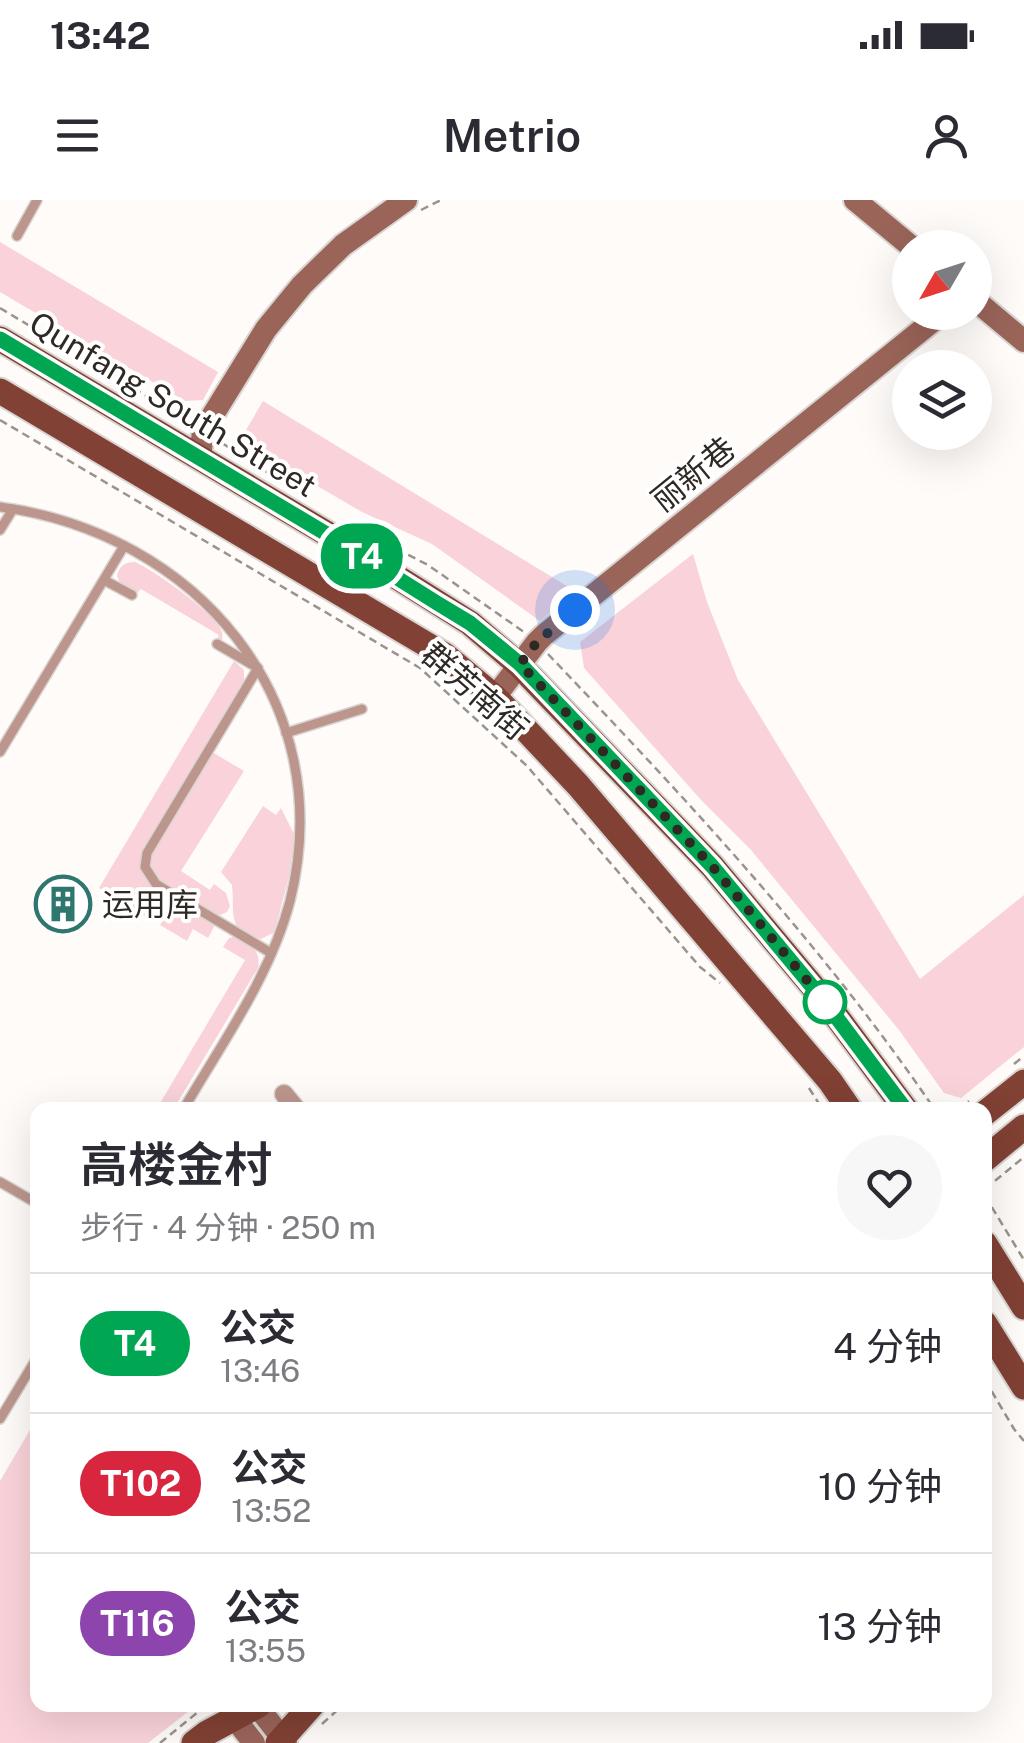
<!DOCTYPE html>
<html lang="zh">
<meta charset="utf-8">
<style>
:root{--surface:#fff;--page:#f7f7f7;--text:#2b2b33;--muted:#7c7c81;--line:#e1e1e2}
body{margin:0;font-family:"Public Sans","Noto Sans SC",sans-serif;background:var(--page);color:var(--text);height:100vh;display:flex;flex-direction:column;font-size:38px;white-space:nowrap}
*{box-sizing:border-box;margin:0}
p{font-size:32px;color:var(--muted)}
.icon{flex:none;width:55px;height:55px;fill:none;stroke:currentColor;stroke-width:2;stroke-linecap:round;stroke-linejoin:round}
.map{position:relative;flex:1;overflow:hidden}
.drawer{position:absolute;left:30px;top:902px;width:962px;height:610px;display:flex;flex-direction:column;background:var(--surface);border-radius:20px;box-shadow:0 10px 40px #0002}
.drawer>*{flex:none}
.badge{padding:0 20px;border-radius:32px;font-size:35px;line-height:65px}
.needle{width:65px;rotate:231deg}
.tools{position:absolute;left:892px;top:30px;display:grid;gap:20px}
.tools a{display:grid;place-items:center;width:100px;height:100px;border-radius:50%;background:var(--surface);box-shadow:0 10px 40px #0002;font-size:50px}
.you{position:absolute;width:50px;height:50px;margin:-25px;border:8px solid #fff;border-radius:50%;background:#1a73e8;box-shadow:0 0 0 15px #1a73e833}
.map>.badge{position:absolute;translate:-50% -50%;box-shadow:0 0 0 5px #fff}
.round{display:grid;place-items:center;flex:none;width:105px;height:105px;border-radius:52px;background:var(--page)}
.head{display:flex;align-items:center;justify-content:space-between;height:170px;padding:0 50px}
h1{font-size:48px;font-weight:600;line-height:75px}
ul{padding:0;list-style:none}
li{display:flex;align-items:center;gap:30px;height:140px;padding:0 50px;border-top:2px solid var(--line)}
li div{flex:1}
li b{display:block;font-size:38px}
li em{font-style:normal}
li .badge{min-width:110px;font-weight:700;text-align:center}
.status{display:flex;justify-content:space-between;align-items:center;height:70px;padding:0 50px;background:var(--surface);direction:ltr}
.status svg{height:28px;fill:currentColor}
header{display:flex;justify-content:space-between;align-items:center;height:130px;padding:0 50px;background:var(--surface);font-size:45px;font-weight:600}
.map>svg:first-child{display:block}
.green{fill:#f9d3d9}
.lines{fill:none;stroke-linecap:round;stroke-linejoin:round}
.lane-casing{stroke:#d9d5d2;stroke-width:12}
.street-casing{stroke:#d9d5d2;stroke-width:21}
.secondary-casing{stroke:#d9d5d2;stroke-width:26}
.primary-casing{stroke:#d9d5d2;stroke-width:29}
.path{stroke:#999490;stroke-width:2.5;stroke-dasharray:8 5;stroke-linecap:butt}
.lane{stroke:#bc968d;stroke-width:9}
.street{stroke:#bc968d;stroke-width:18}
.secondary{stroke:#9a6459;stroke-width:22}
.primary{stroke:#814134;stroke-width:25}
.line-casing{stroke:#fff;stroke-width:22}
.line{stroke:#00a651;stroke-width:15}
.walk{stroke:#2f2924;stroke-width:10;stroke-dasharray:0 18}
.stop-dot{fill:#fff;stroke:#00a651;stroke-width:5}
.labels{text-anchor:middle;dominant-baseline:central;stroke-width:8;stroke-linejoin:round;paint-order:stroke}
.street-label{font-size:32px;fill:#2f2924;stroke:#fff}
.poi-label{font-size:32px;fill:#2f2924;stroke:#fff;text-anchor:start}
</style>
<div class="status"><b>13:42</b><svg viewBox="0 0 49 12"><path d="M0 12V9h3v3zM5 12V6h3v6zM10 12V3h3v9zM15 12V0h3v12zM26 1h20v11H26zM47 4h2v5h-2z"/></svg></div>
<header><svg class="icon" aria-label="menu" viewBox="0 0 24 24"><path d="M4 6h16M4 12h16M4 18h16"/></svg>Metrio<svg class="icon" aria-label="person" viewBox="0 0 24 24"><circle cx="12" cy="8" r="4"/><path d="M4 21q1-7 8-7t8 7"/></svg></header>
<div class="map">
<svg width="1024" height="1543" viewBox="0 0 1024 1543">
<rect width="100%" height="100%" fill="#fefbf8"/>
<!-- green -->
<g class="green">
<polygon points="0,42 218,172 203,200 185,201 0,92"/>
<polygon points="263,201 575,391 540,421 432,344 362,312 254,249 246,230"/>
<polygon points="693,354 707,402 738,480 920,779 1024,695 1024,847 961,898 944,893 899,830 751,650 702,601 584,468 580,442"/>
<path d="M135,362C154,370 216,414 222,432C223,434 222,437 222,440L216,441L219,435L141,389L136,394L120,383L117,376C119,366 125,362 135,362Z"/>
<path d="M234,461L244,470V483L142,652C136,674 152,683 161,701L152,720L99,688Z"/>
<path d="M212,552L244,571L181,671L210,690L214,684L226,693L230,706L227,712L220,715C199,709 159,686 149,666L154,647Z"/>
<path d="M263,606L276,615L281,608L295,636L289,677L276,726L273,733L261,739C226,733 235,713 232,685L221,672Z"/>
<polygon points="177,703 213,723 214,727 208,738 193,729 187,741 160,725 172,706"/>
<path d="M233,737C248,742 262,750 258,768L173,910H156L245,760L223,747L229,738Z"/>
<polygon points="37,1218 38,1505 186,1505 189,1511 148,1543 0,1543 0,1281"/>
</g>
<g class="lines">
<!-- lane casing -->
<g class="lane-casing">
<g id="lane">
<polyline points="17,36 37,0"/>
<path d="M0,307C195,333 340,500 290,701C270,777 222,843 183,910"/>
<polyline points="0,330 13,309"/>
<polyline points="104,380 132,395"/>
<polyline points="217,444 258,468 147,653 145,667 156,684 271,753"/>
<polyline points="286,533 362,509"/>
<polyline points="0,552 124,346"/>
<polyline points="0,982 38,1004"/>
<polyline points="0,1219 38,1156"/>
</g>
</g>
<!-- street casing -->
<g class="street-casing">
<polyline id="street" points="284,894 297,910"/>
</g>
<!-- secondary casing -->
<g class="secondary-casing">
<g id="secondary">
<polyline points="855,0 913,48"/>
<polyline points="975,100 1024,141"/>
<polyline points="200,259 203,231 266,129 302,85 343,45 406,0"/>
<polyline points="495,497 537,442 544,435 944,112"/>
<polyline points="257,1506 286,1543"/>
<polyline points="235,1519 254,1543"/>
</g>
</g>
<!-- primary casing -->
<g class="primary-casing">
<g id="primary">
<polyline points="0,139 341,342 470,423 519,465 712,666 825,801 906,910"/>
<polyline points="0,191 446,456 495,497 578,585 830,881 850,910"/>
<polyline points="985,913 1024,882"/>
<polyline points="985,959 1024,927"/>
<polyline points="985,1044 1024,1107"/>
<polyline points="985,1124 1024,1187"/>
<polyline points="194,1543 207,1533 259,1505"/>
<polyline points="278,1543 312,1505"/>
</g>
</g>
<!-- path -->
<g class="path">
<polyline points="421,10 441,0"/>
<polyline points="929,39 939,48"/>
<polyline points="0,108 186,220"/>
<polyline points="0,220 420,468 527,566 700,767 720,783"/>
<polyline points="222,243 299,293"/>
<polyline points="362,331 428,365 524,432"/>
<path d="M548,454C685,598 823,745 935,910"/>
<polyline points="1014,864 1024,856"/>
<polyline points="809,888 823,910"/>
<polyline points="958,910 969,901"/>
<polyline points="985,989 1024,957"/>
<polyline points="985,996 1024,1060"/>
<polyline points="985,1180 1014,1229 1024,1241"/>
<polyline points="322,1524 343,1505"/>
<polyline points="160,1543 198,1512 212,1505"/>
</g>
<!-- lane -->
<use href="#lane" class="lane"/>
<!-- street -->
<use href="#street" class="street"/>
<!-- secondary -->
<use href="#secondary" class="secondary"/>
<!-- primary -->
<use href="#primary" class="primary"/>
</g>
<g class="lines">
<!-- line casing -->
<g class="line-casing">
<polyline id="line" points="0,139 340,342 437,403 470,423 520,464 712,666 825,802 906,910"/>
</g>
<!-- line -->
<use href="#line" class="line"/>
<!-- walk -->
<polyline class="walk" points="575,410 537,442 520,464 712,666 825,802"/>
</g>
<!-- icons -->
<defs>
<g id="building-ring" transform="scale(2.875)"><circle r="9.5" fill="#fff" stroke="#2f766f" stroke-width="1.5"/><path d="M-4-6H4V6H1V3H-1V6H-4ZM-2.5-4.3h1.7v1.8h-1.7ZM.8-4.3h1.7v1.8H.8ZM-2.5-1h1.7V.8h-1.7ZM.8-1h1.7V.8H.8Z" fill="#2f766f"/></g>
</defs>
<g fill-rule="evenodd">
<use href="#building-ring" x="63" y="704"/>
</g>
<!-- markers -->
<circle class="stop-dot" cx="825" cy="802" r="20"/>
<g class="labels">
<!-- street labels -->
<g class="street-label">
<text transform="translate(173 204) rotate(31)">Qunfang South Street</text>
<text transform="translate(693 274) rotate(-39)">丽新巷</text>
<text transform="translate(475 491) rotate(41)">群芳南街</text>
</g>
<!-- poi labels -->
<g class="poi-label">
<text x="102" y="704">运用库</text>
</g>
</g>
</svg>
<div class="tools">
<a><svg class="needle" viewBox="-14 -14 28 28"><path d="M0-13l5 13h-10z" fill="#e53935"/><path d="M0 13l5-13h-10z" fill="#7c7c81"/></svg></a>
<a><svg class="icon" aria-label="layers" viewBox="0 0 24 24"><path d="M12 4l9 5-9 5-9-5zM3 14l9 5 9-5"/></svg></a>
</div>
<div class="you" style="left:575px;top:410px"></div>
<b class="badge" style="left:362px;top:356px;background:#00a651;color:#fff">T4</b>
<section class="drawer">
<div class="head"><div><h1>高楼金村</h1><p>步行 · 4 分钟 · 250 m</p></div><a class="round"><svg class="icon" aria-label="heart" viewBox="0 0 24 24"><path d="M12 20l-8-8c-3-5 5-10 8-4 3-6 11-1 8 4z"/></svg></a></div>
<ul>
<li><span class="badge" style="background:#00a651;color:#fff">T4</span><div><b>公交</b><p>13:46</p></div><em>4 分钟</em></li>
<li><span class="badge" style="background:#d7263d;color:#fff">T102</span><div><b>公交</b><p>13:52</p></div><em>10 分钟</em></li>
<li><span class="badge" style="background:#8e44ad;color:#fff">T116</span><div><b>公交</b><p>13:55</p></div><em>13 分钟</em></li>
</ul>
</section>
</div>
